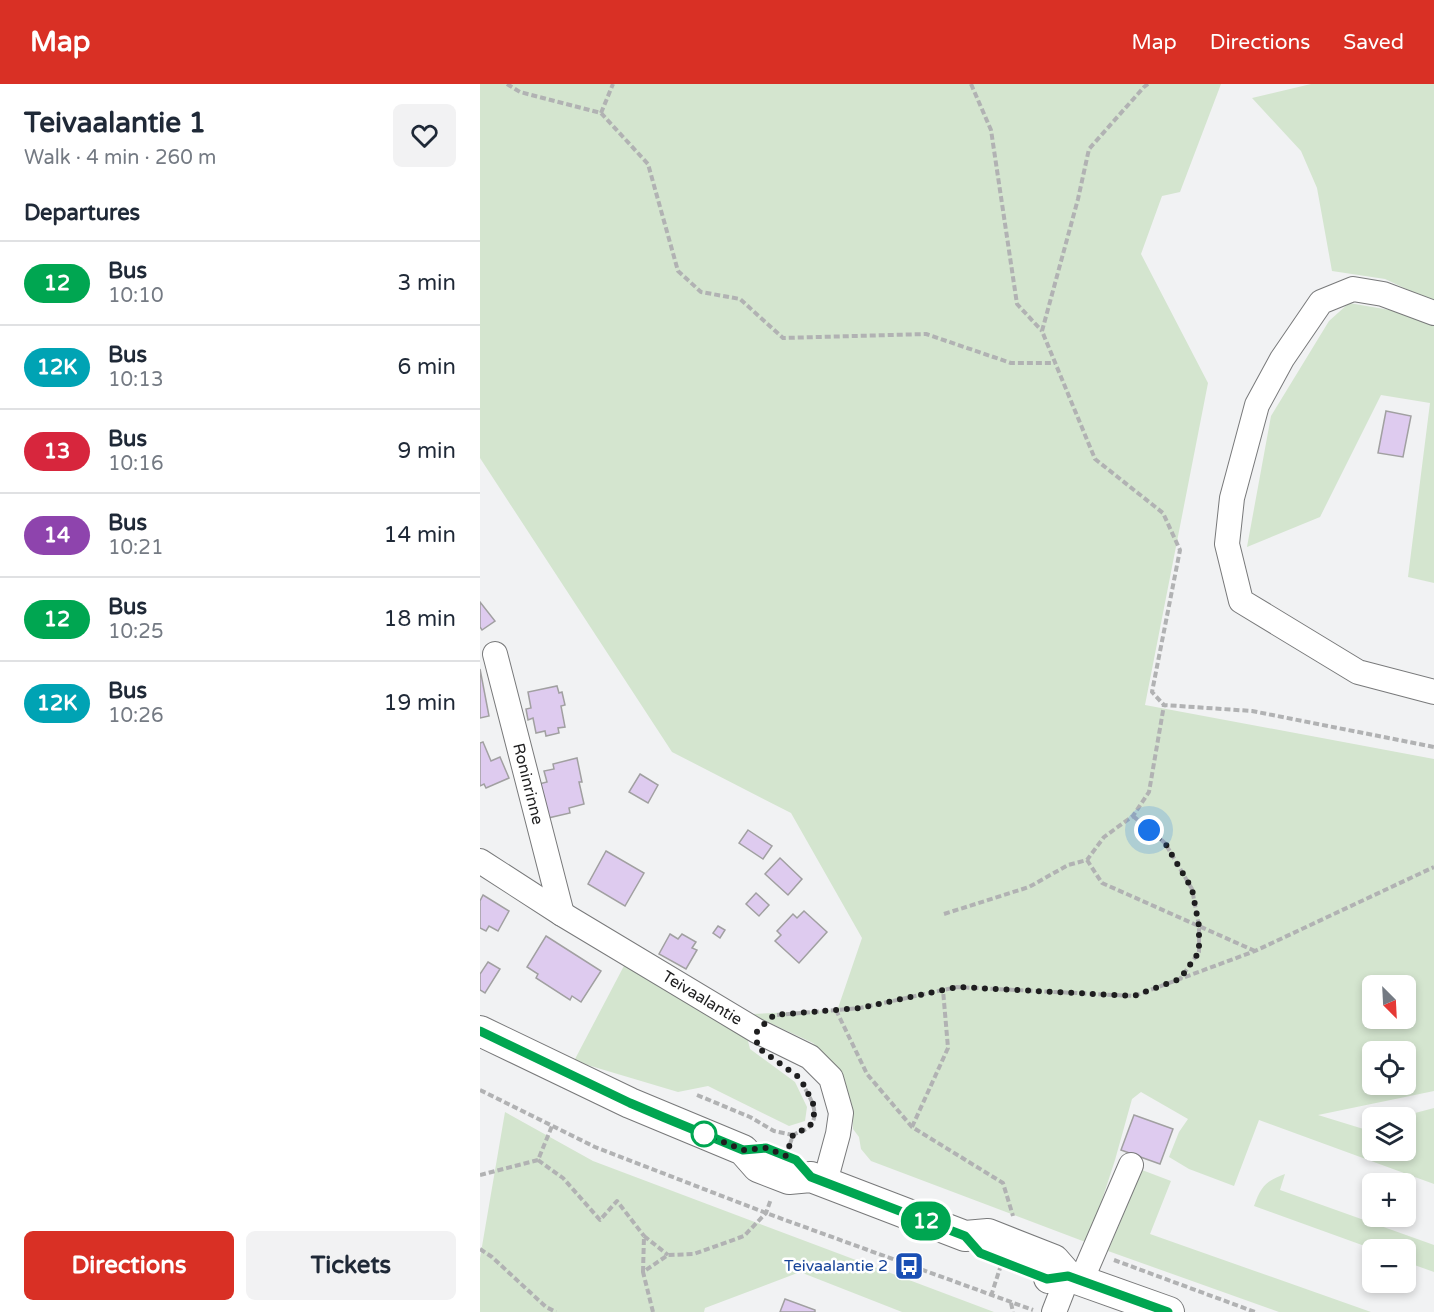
<!DOCTYPE html>
<meta charset="utf-8">
<style>
:root{--surface:#fff;--page:#f2f2f3;--text:#1f2937;--muted:#747a83;--line:#e0e1e3;--accent:#d93025}
body{margin:0;font-family:"Varela Round",sans-serif;background:var(--page);color:var(--text);height:100vh;display:flex;flex-direction:column;font-size:22px;white-space:nowrap}
*{box-sizing:border-box;margin:0}
p{font-size:20px;color:var(--muted)}
.icon{flex:none;width:33px;height:33px;fill:none;stroke:currentColor;stroke-width:2;stroke-linecap:round;stroke-linejoin:round}
.map{position:relative;flex:1;overflow:hidden}
.panel{display:flex;flex-direction:column;background:var(--surface);width:480px}
.panel>*{flex:none}
.badge{padding:0 12px;border-radius:20px;font-size:21px;line-height:39px}
.needle{width:39px;rotate:156deg}
.buttons{position:absolute;left:882px;top:891px;display:grid;gap:12px}
.buttons a{display:grid;place-items:center;width:54px;height:54px;border-radius:9px;background:var(--surface);box-shadow:0 3px 9px #0003;font-size:30px}
.you{position:absolute;width:30px;height:30px;margin:-15px;border:4px solid #fff;border-radius:50%;background:#1a73e8;box-shadow:0 0 0 9px #1a73e833}
.map>.badge{position:absolute;translate:-50% -50%;box-shadow:0 0 0 3px #fff}
h2{padding:0 24px;font-size:22px;line-height:54px}
.round{display:grid;place-items:center;flex:none;width:63px;height:63px;border-radius:9px;background:var(--page)}
.overview{display:flex;align-items:center;justify-content:space-between;height:102px;padding:0 24px}
h1{font-size:28px;font-weight:800;line-height:45px}
.action{display:flex;gap:12px;margin-top:auto;padding:12px 24px}
.action a{flex:1;height:69px;border-radius:9px;background:var(--accent);color:#fff;font-size:24px;font-weight:800;line-height:69px;text-align:center}
.action a+a{background:var(--page);color:var(--text)}
ul{padding:0;list-style:none}
li{display:flex;align-items:center;gap:18px;height:84px;padding:0 24px;border-top:2px solid var(--line)}
li div{flex:1}
li b{display:block;font-size:22px}
li em{font-style:normal}
li .badge{min-width:66px;font-weight:700;text-align:center}
header{display:flex;align-items:center;gap:36px;box-sizing:border-box;height:84px;padding:0 30px;background:var(--accent);color:#fff}
header strong{font-size:28px}
nav{display:flex;gap:33px;margin-inline-start:auto;font-size:21px}
main{display:flex;flex:1;min-height:0}
.map>svg:first-child{display:block}
.green{fill:#d4e5cf;fill-rule:evenodd}
.building{fill:#decbef;stroke:#a1a0a1;stroke-width:1.5}
.lines{fill:none;stroke-linecap:round;stroke-linejoin:round}
.minor-casing{stroke:#78797a;stroke-width:26}
.major-casing{stroke:#78797a;stroke-width:32}
.path{stroke:#b1b2b3;stroke-width:4;stroke-dasharray:6 3;stroke-linecap:butt}
.minor{stroke:#fff;stroke-width:24}
.major{stroke:#fff;stroke-width:30}
.line-casing{stroke:#fff;stroke-width:14}
.line{stroke:#00a651;stroke-width:9}
.walk{stroke:#1e1e1f;stroke-width:6;stroke-dasharray:0 10.8}
.stop-dot{fill:#fff;stroke:#00a651;stroke-width:3}
.labels{text-anchor:middle;dominant-baseline:central;stroke-width:5;stroke-linejoin:round;paint-order:stroke}
.street-label{font-size:16px;fill:#1e1e1f;stroke:#fff}
.transit-label{font-size:16px;fill:#164399;stroke:#fff;text-anchor:end}
</style>
<header>
<strong>Map</strong>
<nav><a>Map</a><a>Directions</a><a>Saved</a></nav>
</header>
<main>
<section class="panel">
<div class="overview"><div><h1>Teivaalantie 1</h1><p>Walk · 4 min · 260 m</p></div><a class="round"><svg class="icon" aria-label="heart" viewBox="0 0 24 24"><path d="M12 20l-8-8c-3-5 5-10 8-4 3-6 11-1 8 4z"/></svg></a></div>
<h2>Departures</h2>
<ul>
<li><span class="badge" style="background:#00a651;color:#fff">12</span><div><b>Bus</b><p>10:10</p></div><em>3 min</em></li>
<li><span class="badge" style="background:#00a3b4;color:#fff">12K</span><div><b>Bus</b><p>10:13</p></div><em>6 min</em></li>
<li><span class="badge" style="background:#d7263d;color:#fff">13</span><div><b>Bus</b><p>10:16</p></div><em>9 min</em></li>
<li><span class="badge" style="background:#8e44ad;color:#fff">14</span><div><b>Bus</b><p>10:21</p></div><em>14 min</em></li>
<li><span class="badge" style="background:#00a651;color:#fff">12</span><div><b>Bus</b><p>10:25</p></div><em>18 min</em></li>
<li><span class="badge" style="background:#00a3b4;color:#fff">12K</span><div><b>Bus</b><p>10:26</p></div><em>19 min</em></li>
</ul>
<div class="action"><a>Directions</a><a>Tickets</a></div>
</section>
<div class="map">
<svg width="954" height="1228" viewBox="0 0 954 1228">
<rect width="100%" height="100%" fill="#f1f2f3"/>
<!-- green -->
<g class="green">
<path d="M0,0H741L700,108L682,112L661,170L728,299L665,621L954,675V1007L838,1031L890,1047L892,1046V1066H926V1034L920,1033L954,1024V1100L779,1036L754,1102L709,1085L689,1073L699,1048L708,1035L661,1008L652,1015L635,1076L608,1159L391,1077L381,1065L379,1053L373,1045V1028L367,1004L358,986L333,959L271,930L356,926L357,927L382,854L311,729L192,668L0,374ZM892,902H926V934H892ZM892,968H926V1000H892Z"/>
<polygon points="831,0 954,0 954,218 905,195 852,187 837,104 821,67 772,14"/>
<polygon points="869,219 916,227 954,240 954,499 928,493 950,319 901,311 840,433 767,463 791,332 849,237"/>
<polygon points="146,878 267,953 270,965 315,998 327,1023 325,1037 309,1042 228,1002 198,1008 94,977"/>
<polygon points="25,1028 113,1077 514,1228 422,1228 320,1188 225,1224 224,1228 0,1228 0,1174"/>
<polygon points="662,1086 691,1097 670,1150 891,1228 799,1228 628,1167"/>
<path d="M805,1090L800,1106L954,1161V1188L926,1178V1166L893,1165L774,1122C781,1102 786,1097 805,1090Z"/>
</g>
<!-- building -->
<g class="building">
<polygon points="906,327 931,332 923,373 898,369"/>
<polygon points="0,518 15,537 2,546 0,543"/>
<polygon points="0,585 9,632 0,634"/>
<polygon points="77,602 79,609 82,608 85,621 81,622 85,643 78,644 79,649 66,652 65,647 56,649 53,634 48,636 46,625 51,624 48,608"/>
<polygon points="3,658 11,677 20,673 29,694 6,704 4,700 0,702 0,659"/>
<polygon points="97,674 102,698 99,698 104,720 89,724 90,729 68,734 59,700 67,698 64,687 74,685 73,680"/>
<polygon points="160,690 178,701 168,719 149,708"/>
<polygon points="268,746 292,762 283,775 259,759"/>
<polygon points="126,767 164,789 145,822 108,800"/>
<polygon points="300,774 322,795 308,811 285,790"/>
<polygon points="276,809 289,821 279,832 266,820"/>
<polygon points="3,811 29,827 18,847 9,842 6,847 0,844 0,817"/>
<polygon points="324,827 347,848 319,879 295,857 301,851 297,847 313,830 317,834"/>
<polygon points="238,842 245,846 240,854 233,849"/>
<polygon points="190,850 198,855 202,850 216,858 212,864 217,866 206,885 179,870"/>
<polygon points="66,852 121,887 101,918 92,912 90,916 56,894 58,890 47,883"/>
<polygon points="8,878 20,885 5,909 0,906 0,890"/>
<polygon points="654,1031 693,1045 680,1080 641,1066"/>
<polygon points="305,1215 335,1226 335,1228 300,1228"/>
</g>
<g class="lines">
<!-- minor casing -->
<g class="minor-casing">
<g id="minor">
<polyline points="954,229 903,210 873,205 841,218 802,275 777,321 752,414 747,460 761,517 878,588 954,608"/>
<polyline points="15,570 82,830"/>
<polyline points="0,777 82,830 277,947 330,973 351,994 361,1029 358,1050 345,1098"/>
<polyline points="601,1197 651,1081"/>
<polyline points="574,1228 588,1192"/>
</g>
</g>
<!-- major casing -->
<g class="major-casing">
<g id="major">
<polyline points="0,947 150,1019 263,1066 278,1083 309,1095 331,1093 485,1152 508,1150 574,1176 588,1192"/>
<polyline points="569,1194 588,1192 689,1228"/>
</g>
</g>
<!-- path -->
<g class="path">
<polyline points="27,0 40,8 121,29 168,80 198,187 221,208 260,215 303,254 446,250 531,279 575,279"/>
<polyline points="491,0 511,46 537,220 562,247"/>
<polyline points="668,0 664,3 609,65 598,115 562,247 615,375 683,429 700,466 672,608 684,621 772,627 954,663"/>
<polyline points="121,29 133,0"/>
<polyline points="653,732 685,759 712,805 719,842 719,868 700,895"/>
<polyline points="607,776 622,799 775,867"/>
<polyline points="464,830 549,803 588,781 607,776 624,753 653,732 669,708 684,621"/>
<polyline points="356,926 387,990 432,1043 523,1099 533,1132"/>
<polyline points="297,931 380,924 477,903 654,912 775,867 954,783"/>
<polyline points="0,1006 115,1063 286,1129 553,1226"/>
<polyline points="217,1011 270,1033 294,1047 313,1051"/>
<polyline points="432,1043 468,964 463,906"/>
<path d="M307,1069L313,1051C318,1048 327,1046 330,1042C341,1029 329,1012 323,1001"/>
<polyline points="58,1076 83,1094 120,1136 137,1117 164,1152"/>
<polyline points="0,1091 58,1076 72,1042"/>
<polyline points="0,1165 12,1173 66,1223 76,1228"/>
<polyline points="634,1176 775,1228"/>
<polyline points="163,1188 164,1152 188,1171"/>
<polyline points="511,1212 521,1181"/>
<polyline points="531,1219 533,1228"/>
<polyline points="173,1228 163,1188 188,1171 214,1170 264,1152 286,1129 291,1115"/>
</g>
<!-- minor -->
<use href="#minor" class="minor"/>
<!-- major -->
<use href="#major" class="major"/>
</g>
<g class="lines">
<!-- line casing -->
<g class="line-casing">
<polyline id="line" points="0,947 150,1019 183,1033 263,1066 286,1064 316,1076 331,1093 485,1152 500,1169 567,1195 588,1192 688,1228"/>
</g>
<!-- line -->
<use href="#line" class="line"/>
<!-- walk -->
<polyline class="walk" points="224,1050 263,1066 286,1064 306,1072 313,1051 330,1042 334,1032 333,1019 320,994 277,963 277,947 294,931 380,924 477,903 654,912 700,895 719,868 719,842 712,805 685,759 669,746"/>
</g>
<!-- icons -->
<defs>
<g id="bus-square" transform="scale(1.5)"><rect x="-9" y="-9" width="18" height="18" rx="4" fill="#1a4fb4" stroke="#fff"/><path d="M-5-6H5V4H4V6H2V4H-2V6H-4V4H-5ZM-3.5-4V0h7V-4ZM-3.5 1.2v1.5H-2V1.2ZM2 1.2v1.5H3.5V1.2Z" fill="#fff"/></g>
</defs>
<g fill-rule="evenodd">
<use href="#bus-square" x="429" y="1182"/>
</g>
<!-- markers -->
<circle class="stop-dot" cx="224" cy="1050" r="12"/>
<g class="labels">
<!-- street labels -->
<g class="street-label">
<text transform="translate(48 700) rotate(76)">Roninrinne</text>
<text transform="translate(222 914) rotate(31)">Teivaalantie</text>
</g>
<!-- transit labels -->
<g class="transit-label">
<text x="408" y="1182">Teivaalantie 2</text>
</g>
</g>
</svg>
<div class="buttons">
<a><svg class="needle" viewBox="-14 -14 28 28"><path d="M0-13l5 13h-10z" fill="#e53935"/><path d="M0 13l5-13h-10z" fill="#747a83"/></svg></a>
<a><svg class="icon" aria-label="locate" viewBox="0 0 24 24"><circle cx="12" cy="12" r="6"/><path d="M12 2v4M12 18v4M2 12h4M18 12h4"/></svg></a>
<a><svg class="icon" aria-label="layers" viewBox="0 0 24 24"><path d="M12 4l9 5-9 5-9-5zM3 14l9 5 9-5"/></svg></a>
<a>+</a>
<a>−</a>
</div>
<div class="you" style="left:669px;top:746px"></div>
<b class="badge" style="left:446px;top:1137px;background:#00a651;color:#fff">12</b>
</div>
</main>
